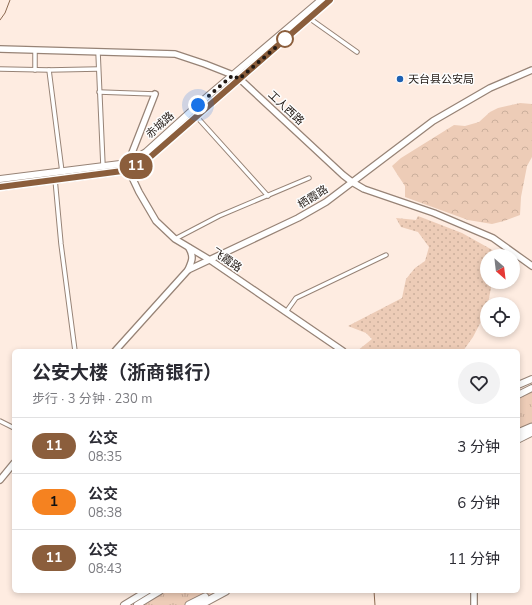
<!DOCTYPE html>
<html lang="zh">
<meta charset="utf-8">
<style>
:root{--surface:#fff;--page:#f2f2f3;--text:#2b2b33;--muted:#7c7c81;--line:#e1e1e2}
body{margin:0;font-family:"Nunito Sans","Noto Sans SC",sans-serif;background:var(--page);color:var(--text);height:100vh;display:flex;flex-direction:column;font-size:15px;white-space:nowrap}
*{box-sizing:border-box;margin:0}
p{font-size:13px;color:var(--muted)}
.icon{flex:none;width:22px;height:22px;fill:none;stroke:currentColor;stroke-width:2;stroke-linecap:round;stroke-linejoin:round}
.map{position:relative;flex:1;overflow:hidden}
.drawer{position:absolute;left:12px;top:349px;width:508px;height:244px;display:flex;flex-direction:column;background:var(--surface);border-radius:6px;box-shadow:0 2px 6px #0003}
.drawer>*{flex:none}
.badge{padding:0 8px;border-radius:13px;font-size:14px;line-height:26px}
.needle{width:26px;rotate:152deg}
.buttons{position:absolute;left:480px;top:249px;display:grid;gap:8px}
.buttons a{display:grid;place-items:center;width:40px;height:40px;border-radius:50%;background:var(--surface);box-shadow:0 2px 6px #0003;font-size:20px}
.you{position:absolute;width:20px;height:20px;margin:-10px;border:3px solid #fff;border-radius:50%;background:#1a73e8;box-shadow:0 0 0 6px #1a73e833}
.map>.badge{position:absolute;translate:-50% -50%;box-shadow:0 0 0 2px #fff}
.round{display:grid;place-items:center;flex:none;width:42px;height:42px;border-radius:21px;background:var(--page)}
.summary{display:flex;align-items:center;justify-content:space-between;height:68px;padding:0 20px}
h1{font-size:19px;font-weight:700;line-height:30px}
ul{padding:0;list-style:none}
li{display:flex;align-items:center;gap:12px;height:56px;padding:0 20px;border-top:1px solid var(--line)}
li div{flex:1}
li b{display:block;font-size:15px}
li em{font-style:normal}
li .badge{min-width:44px;font-weight:700;text-align:center}
.map>svg:first-child{display:block}
.grass{fill:url(#grass-tufts)}
.forest{fill:url(#forest-crowns)}
.park{fill:url(#park-dots)}
.lines{fill:none;stroke-linecap:round;stroke-linejoin:round}
.stream{stroke:#8b6850;stroke-width:1}
.street-casing{stroke:#978376;stroke-width:5.5}
.secondary-casing{stroke:#978376;stroke-width:8}
.primary-casing{stroke:#978376;stroke-width:8}
.highway-casing{stroke:#978376;stroke-width:9}
.street{stroke:#fff;stroke-width:3.5}
.secondary{stroke:#fff;stroke-width:5.5}
.primary{stroke:#fff;stroke-width:6}
.highway{stroke:#fff;stroke-width:7}
.line-casing{stroke:#fff;stroke-width:9}
.line{stroke:#8b5e3c;stroke-width:6}
.walk{stroke:#211914;stroke-width:4;stroke-dasharray:0 7.2}
.stop-dot{fill:#fff;stroke:#8b5e3c;stroke-width:2}
.poi-dot{fill:#1e61b2;stroke:#fdfdfd;stroke-width:1.5}
.labels{text-anchor:middle;dominant-baseline:central;stroke-width:3;stroke-linejoin:round;paint-order:stroke}
.poi-label{font-size:11px;fill:#211914;stroke:#fdfdfd;text-anchor:start}
.street-label{font-size:11px;fill:#211914;stroke:#fdfdfd}
</style>
<div class="map">
<svg width="532" height="605" viewBox="0 0 532 605">
<defs>
<pattern id="grass-tufts" width="24" height="20" patternUnits="userSpaceOnUse"><rect width="24" height="20" fill="#edccb7"/><path d="M3 7l-1-3M5 7V3M7 7l1-3M15 17l-1-3M17 17v-4M19 17l1-3" fill="none" stroke="#cbaf9c"/></pattern>
<pattern id="forest-crowns" width="20" height="18" patternUnits="userSpaceOnUse"><rect width="20" height="18" fill="#edccb7"/><path d="M2 6a3 3 0 1 1 6 0M12 15a3 3 0 1 1 6 0" fill="none" stroke="#cbaf9c"/></pattern>
<pattern id="park-dots" width="8" height="8" patternUnits="userSpaceOnUse"><rect width="8" height="8" fill="#edccb7"/><path d="M2 2h.1M6 6h.1" fill="none" stroke="#cbaf9c" stroke-width="1.8" stroke-linecap="round"/></pattern>
</defs>
<rect width="100%" height="100%" fill="#feece1"/>
<!-- grass -->
<g class="grass">
<polygon points="532,388 532,427 518,433 518,395"/>
<polygon points="160,591 216,591 189,605 137,605"/>
</g>
<!-- forest -->
<polygon class="forest" points="520,103 532,104 532,157 527,166 521,197 520,215 504,221 492,224 468,220 405,197 405,186 397,174 392,166 401,158 454,125 465,126 479,122 490,112 498,108"/>
<!-- park -->
<polygon class="park" points="418,216 462,233 496,252 496,256 487,256 487,282 492,282 488,304 487,304 487,310 473,337 463,351 357,351 372,339 366,333 348,326 402,298 406,279 415,268 425,261 429,247 418,232 401,227 396,218 416,220"/>
<g class="lines">
<!-- stream -->
<g class="stream">
<polyline points="0,20 5,13 10,0"/>
<polyline points="374,591 375,605"/>
</g>
<!-- street casing -->
<g class="street-casing">
<g id="street">
<polyline points="309,18 357,52"/>
<polyline points="35,51 35,70"/>
<polyline points="98,52 103,166"/>
<polyline points="0,69 49,70 98,69"/>
<polyline points="49,70 62,172"/>
<polyline points="99,92 155,94"/>
<polyline points="196,116 268,196"/>
<polyline points="55,179 61,244 75,351"/>
<polyline points="175,239 219,216 309,178"/>
<polyline points="286,312 296,298 386,255"/>
<polyline points="0,421 14,428"/>
</g>
</g>
<!-- secondary casing -->
<g class="secondary-casing">
<g id="secondary">
<polyline points="0,49 175,54 205,64 233,75 242,81 343,175 352,182 364,189 434,213 493,238 532,266"/>
<polyline points="155,94 128,163 130,173 139,192 156,221 175,239 210,260 343,351"/>
<path d="M188,270C192,261 194,257 189,248"/>
<polyline points="115,351 188,270 298,218 326,202 433,121 490,88 532,70"/>
<polyline points="0,480 14,463"/>
<polyline points="474,605 474,591"/>
</g>
</g>
<!-- primary casing -->
<g class="primary-casing">
<g id="primary">
<polyline points="0,179 128,163 146,152 209,95 321,0"/>
<polyline points="0,187 130,170 149,158 330,0"/>
<polyline points="518,385 532,379"/>
<polyline points="518,395 532,388"/>
<polyline points="124,605 147,591"/>
<polyline points="137,605 160,591"/>
</g>
</g>
<!-- highway casing -->
<g class="highway-casing">
<g id="highway">
<polyline points="518,433 532,427"/>
<polyline points="518,439 532,432"/>
<polyline points="189,605 205,597"/>
<polyline points="200,605 226,591"/>
</g>
</g>
<!-- street -->
<use href="#street" class="street"/>
<!-- secondary -->
<use href="#secondary" class="secondary"/>
<!-- primary -->
<use href="#primary" class="primary"/>
<!-- highway -->
<use href="#highway" class="highway"/>
</g>
<g class="lines">
<!-- line casing -->
<g class="line-casing">
<polyline id="line" points="0,187 130,170 149,158 330,0"/>
</g>
<!-- line -->
<use href="#line" class="line"/>
<!-- walk -->
<polyline class="walk" points="198,105 233,75 239,79 289,36 285,39"/>
</g>
<!-- markers -->
<circle class="stop-dot" cx="285" cy="39" r="8"/>
<circle class="poi-dot" cx="400" cy="79" r="4"/>
<g class="labels">
<!-- poi labels -->
<g class="poi-label">
<text x="408" y="79">天台县公安局</text>
</g>
<!-- street labels -->
<g class="street-label">
<text transform="translate(286 108) rotate(43)">工人西路</text>
<text transform="translate(160 125) rotate(-42)">赤城路</text>
<text transform="translate(313 197) rotate(-32)">栖霞路</text>
<text transform="translate(227 260) rotate(34)">飞霞路</text>
</g>
</g>
</svg>
<div class="buttons">
<a><svg class="needle" viewBox="-14 -14 28 28"><path d="M0-13l5 13h-10z" fill="#e53935"/><path d="M0 13l5-13h-10z" fill="#7c7c81"/></svg></a>
<a><svg class="icon" aria-label="locate" viewBox="0 0 24 24"><circle cx="12" cy="12" r="6"/><path d="M12 2v4M12 18v4M2 12h4M18 12h4"/></svg></a>
</div>
<div class="you" style="left:198px;top:105px"></div>
<b class="badge" style="left:136px;top:166px;background:#8b5e3c;color:#fff">11</b>
<section class="drawer">
<div class="summary"><div><h1>公安大楼（浙商银行）</h1><p>步行 · 3 分钟 · 230 m</p></div><a class="round"><svg class="icon" aria-label="heart" viewBox="0 0 24 24"><path d="M12 20l-8-8c-3-5 5-10 8-4 3-6 11-1 8 4z"/></svg></a></div>
<ul>
<li><span class="badge" style="background:#8b5e3c;color:#fff">11</span><div><b>公交</b><p>08:35</p></div><em>3 分钟</em></li>
<li><span class="badge" style="background:#f58220;color:#111">1</span><div><b>公交</b><p>08:38</p></div><em>6 分钟</em></li>
<li><span class="badge" style="background:#8b5e3c;color:#fff">11</span><div><b>公交</b><p>08:43</p></div><em>11 分钟</em></li>
</ul>
</section>
</div>
